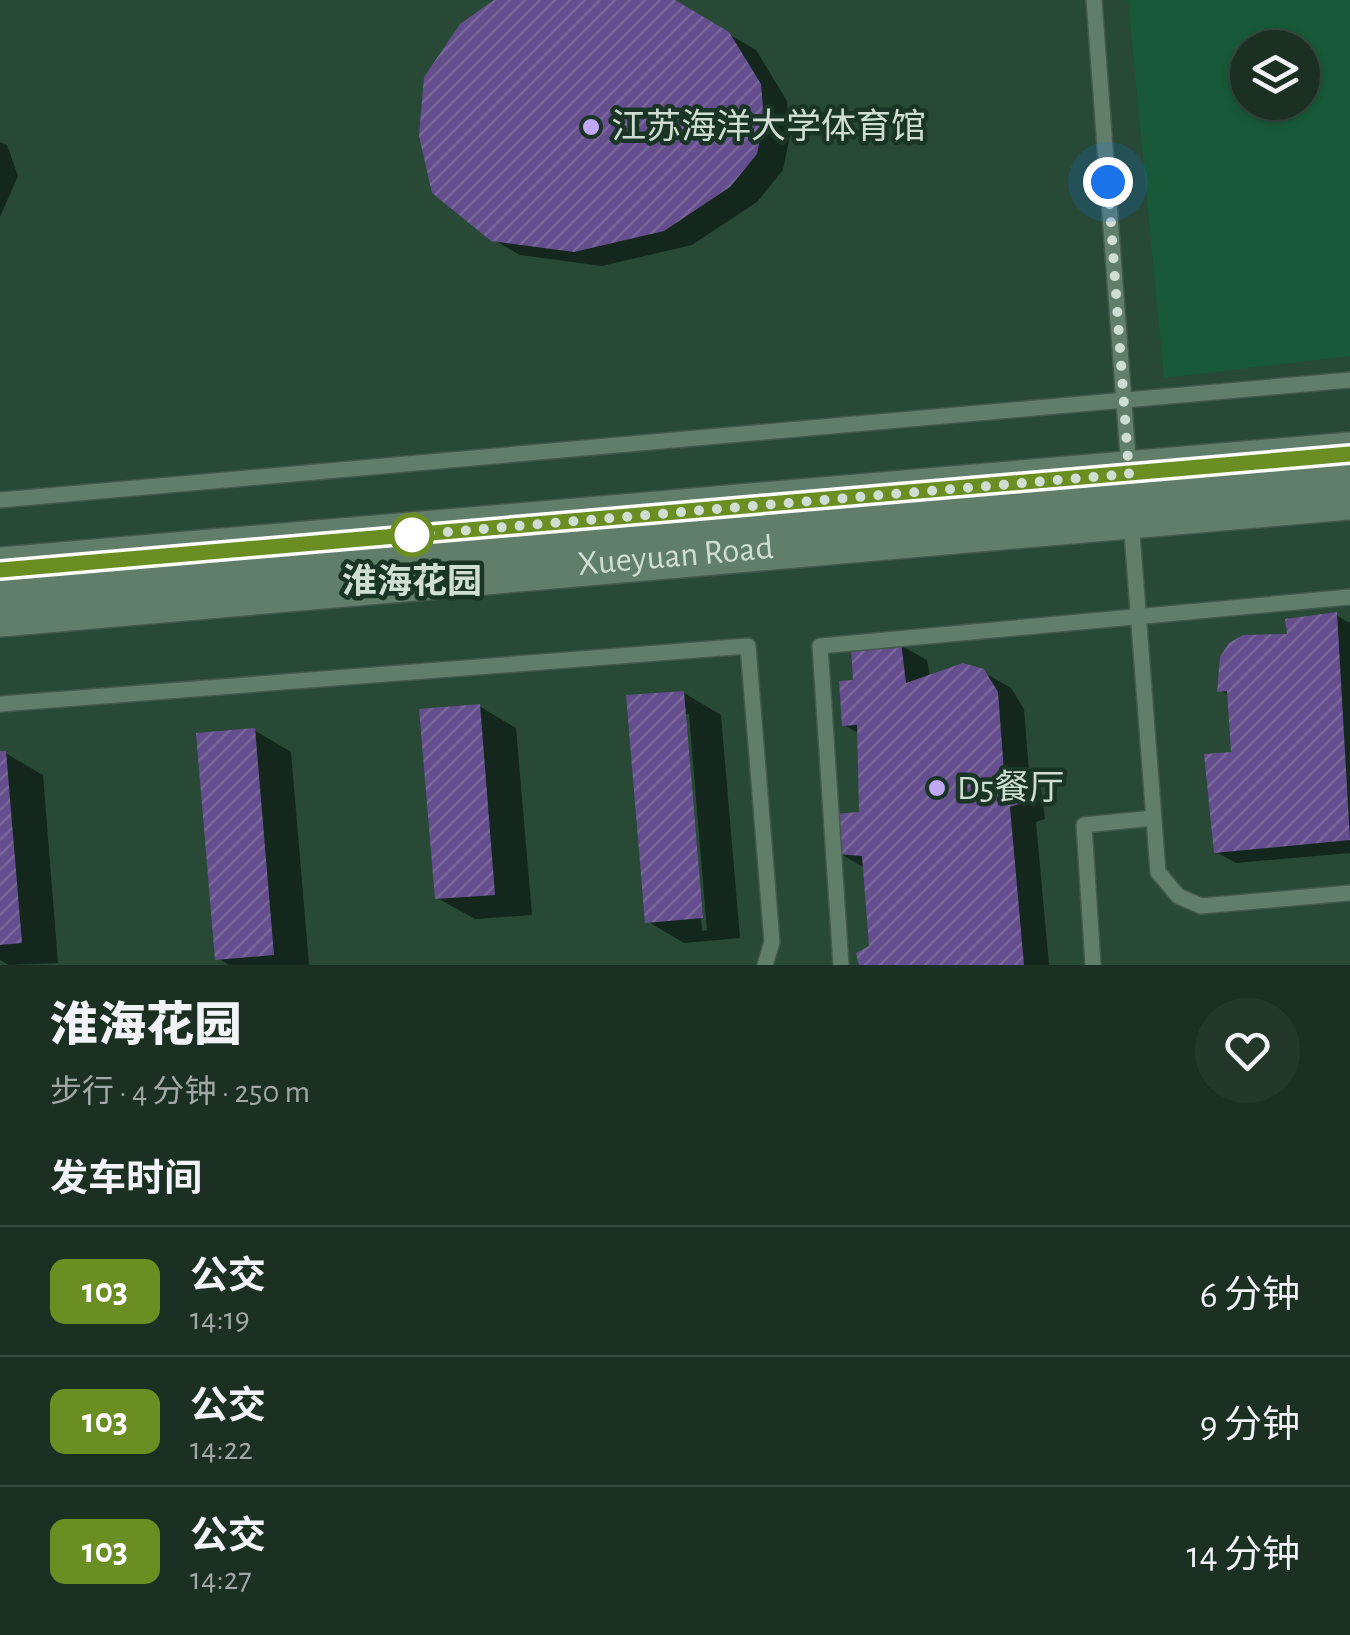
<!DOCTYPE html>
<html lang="zh">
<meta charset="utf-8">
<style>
:root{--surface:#1b2f23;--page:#24372b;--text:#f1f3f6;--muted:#a0a9a6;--line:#394a41}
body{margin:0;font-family:"Alegreya Sans","Noto Sans SC",sans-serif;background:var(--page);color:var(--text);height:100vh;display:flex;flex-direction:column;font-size:38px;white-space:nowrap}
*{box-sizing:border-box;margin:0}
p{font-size:32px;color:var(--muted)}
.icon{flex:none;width:55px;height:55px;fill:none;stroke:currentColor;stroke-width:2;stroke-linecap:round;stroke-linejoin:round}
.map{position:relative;height:965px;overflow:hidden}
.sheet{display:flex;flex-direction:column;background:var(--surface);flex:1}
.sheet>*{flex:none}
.badge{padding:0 20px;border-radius:15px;font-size:35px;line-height:65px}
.buttons{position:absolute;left:1230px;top:30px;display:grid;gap:20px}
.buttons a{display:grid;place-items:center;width:90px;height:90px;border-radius:50%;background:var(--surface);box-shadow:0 2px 8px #0004,0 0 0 2px var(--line);font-size:50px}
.you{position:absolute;width:50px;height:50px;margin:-25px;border:8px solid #fff;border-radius:50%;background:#1a73e8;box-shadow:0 0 0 15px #1a73e833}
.map>.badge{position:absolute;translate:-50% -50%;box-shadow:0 0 0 5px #fff}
h2{padding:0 50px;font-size:38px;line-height:90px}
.round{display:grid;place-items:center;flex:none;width:105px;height:105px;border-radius:52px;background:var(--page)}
.overview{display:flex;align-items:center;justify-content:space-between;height:170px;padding:0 50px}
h1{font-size:48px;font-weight:800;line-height:75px}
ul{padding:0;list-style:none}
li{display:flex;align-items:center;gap:30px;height:130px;padding:0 50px;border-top:2px solid var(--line)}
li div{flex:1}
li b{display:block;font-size:38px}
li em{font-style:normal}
li .badge{min-width:110px;font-weight:700;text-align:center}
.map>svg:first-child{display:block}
.built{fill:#274935;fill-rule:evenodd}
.pitch{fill:#175938;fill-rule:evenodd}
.shadow{fill:#0007;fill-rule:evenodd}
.building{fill:url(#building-hatch)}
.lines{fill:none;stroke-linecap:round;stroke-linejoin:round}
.service-casing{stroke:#42594c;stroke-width:18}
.secondary-casing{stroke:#42594c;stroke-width:48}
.service{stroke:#617e6b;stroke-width:15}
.secondary{stroke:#617e6b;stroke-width:45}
.line-casing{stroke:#fff;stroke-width:22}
.line{stroke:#6b8e23;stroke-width:15}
.walk{stroke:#ceded3;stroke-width:10;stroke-dasharray:0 18}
.poi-dot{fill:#c0a8f4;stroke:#1a3425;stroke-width:4}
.stop-dot{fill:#fff;stroke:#6b8e23;stroke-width:5}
.labels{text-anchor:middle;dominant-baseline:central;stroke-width:9;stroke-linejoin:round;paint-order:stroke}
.poi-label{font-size:35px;fill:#ceded3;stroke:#1a3425;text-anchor:start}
.street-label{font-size:35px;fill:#ceded3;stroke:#1a3425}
.stop-label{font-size:35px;font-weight:bold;fill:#ceded3;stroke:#1a3425}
</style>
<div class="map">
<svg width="1350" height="965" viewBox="0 0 1350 965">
<defs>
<pattern id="building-hatch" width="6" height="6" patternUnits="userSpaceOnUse" patternTransform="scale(2.5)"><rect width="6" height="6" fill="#644e8d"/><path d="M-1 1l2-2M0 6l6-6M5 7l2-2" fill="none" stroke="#79679c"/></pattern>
</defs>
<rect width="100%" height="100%" fill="#243f2f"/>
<!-- built -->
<path class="built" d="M0,0H1350V965H0ZM1248,48H1302V102H1248Z"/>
<!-- pitch -->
<path class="pitch" d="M1128,0H1350V356L1164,378ZM1248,48H1302V102H1248Z"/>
<!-- shadow -->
<g class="shadow">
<polygon points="498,0 670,0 756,50 787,101 790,135 783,170 757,202 692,245 602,266 520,255 492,239"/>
<polygon points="0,142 7,145 18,176 0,217"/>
<polygon points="1336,615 1350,623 1350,853 1236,863 1216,852 1234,754 1230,696 1220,690 1289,636"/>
<polygon points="900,645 927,660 930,677 983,672 1011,688 1024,709 1030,784 1041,790 1045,819 1036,822 1049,965 861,965 872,947 865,868 839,853 861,814 860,734 844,725 855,683"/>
<path d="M684,693L721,715L740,938L684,943L647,921ZM684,714H689L707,930L702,931Z"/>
<polygon points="479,706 516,728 532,915 475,919 437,898"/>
<polygon points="254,730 291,752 309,965 229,965 217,958"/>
<polygon points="5,753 43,775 58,963 9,965 0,960 0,754"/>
</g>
<!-- building -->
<g class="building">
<polygon points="494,0 675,0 729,32 761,84 764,119 757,154 730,187 664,231 574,252 491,241 432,193 419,136 424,77 460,24"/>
<polygon points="1337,612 1350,840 1214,853 1204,754 1231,752 1227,691 1217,692 1220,657 1229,643 1243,635 1287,634 1285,619"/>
<polygon points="901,642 906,683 963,663 984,669 998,692 1004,772 1014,772 1019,804 1010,807 1024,965 859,965 856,953 869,946 862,856 836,854 834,814 859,812 857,725 842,726 839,681 853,680 851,648"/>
<polygon points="684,691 703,918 645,923 626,695"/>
<polygon points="480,704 495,895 435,899 419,709"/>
<polygon points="255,728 274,955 215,960 196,733"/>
<polygon points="0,751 6,751 22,943 0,945"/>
</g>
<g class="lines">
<!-- service casing -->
<g class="service-casing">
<g id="service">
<polyline points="1094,0 1129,470"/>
<polyline points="0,500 1350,380"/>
<polyline points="1131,520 1158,872 1178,896 1201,906 1350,893"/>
<polyline points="0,704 748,646 772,942 765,965"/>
<polyline points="841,965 820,646 1350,597"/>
<polyline points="1093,965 1084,825 1153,818"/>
</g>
</g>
<!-- secondary casing -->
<g class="secondary-casing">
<g id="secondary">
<polyline points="0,570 1350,455"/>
<path id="s1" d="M0,614L1350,497"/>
</g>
</g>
<!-- service -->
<use href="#service" class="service"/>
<!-- secondary -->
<use href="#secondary" class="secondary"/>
</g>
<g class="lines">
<!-- line casing -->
<g class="line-casing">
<polyline id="line" points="0,570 1350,454"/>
</g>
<!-- line -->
<use href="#line" class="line"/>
<!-- walk -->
<polyline class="walk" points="412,535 1129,474 1108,182"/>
</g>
<!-- markers -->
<g class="poi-dot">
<circle cx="591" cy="127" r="10"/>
<circle cx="937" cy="788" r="10"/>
</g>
<circle class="stop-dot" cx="412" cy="535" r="20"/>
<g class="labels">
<!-- poi labels -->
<g class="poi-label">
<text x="611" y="127">江苏海洋大学体育馆</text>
<text x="957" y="788">D5餐厅</text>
</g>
<!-- street labels -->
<g class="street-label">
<text stroke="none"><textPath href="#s1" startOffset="678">Xueyuan Road</textPath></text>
</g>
<!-- stop labels -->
<g class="stop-label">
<text x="412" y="582">淮海花园</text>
</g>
</g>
</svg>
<div class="buttons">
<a><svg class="icon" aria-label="layers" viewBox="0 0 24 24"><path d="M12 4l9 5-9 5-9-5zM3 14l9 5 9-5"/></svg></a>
</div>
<div class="you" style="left:1108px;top:182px"></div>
</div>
<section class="sheet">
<div class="overview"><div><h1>淮海花园</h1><p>步行 · 4 分钟 · 250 m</p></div><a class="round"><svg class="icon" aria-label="heart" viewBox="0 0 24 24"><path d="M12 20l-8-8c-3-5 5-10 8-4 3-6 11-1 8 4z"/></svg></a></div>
<h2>发车时间</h2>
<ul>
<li><span class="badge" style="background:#6b8e23;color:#fff">103</span><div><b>公交</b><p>14:19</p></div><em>6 分钟</em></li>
<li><span class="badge" style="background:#6b8e23;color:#fff">103</span><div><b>公交</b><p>14:22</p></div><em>9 分钟</em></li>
<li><span class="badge" style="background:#6b8e23;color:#fff">103</span><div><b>公交</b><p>14:27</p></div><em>14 分钟</em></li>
</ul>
</section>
